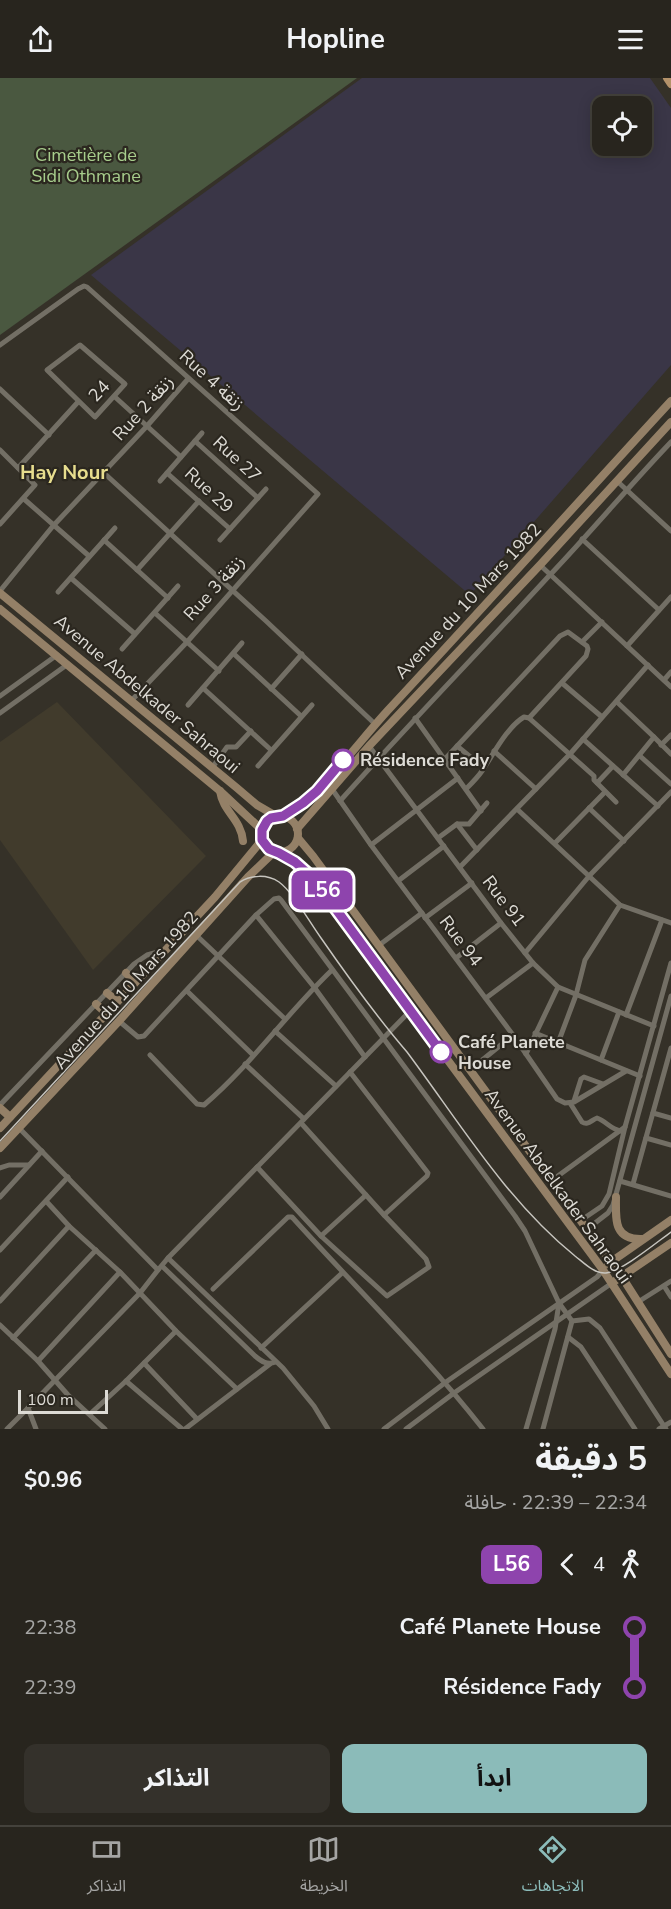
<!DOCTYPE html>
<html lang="ar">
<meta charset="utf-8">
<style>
:root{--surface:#28251e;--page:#34312b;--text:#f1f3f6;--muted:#a5a5a4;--line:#44423c;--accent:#8bbbb9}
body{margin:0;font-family:"Nunito Sans","Noto Sans Arabic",sans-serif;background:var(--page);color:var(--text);direction:rtl;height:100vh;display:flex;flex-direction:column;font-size:22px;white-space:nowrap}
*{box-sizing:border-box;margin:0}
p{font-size:20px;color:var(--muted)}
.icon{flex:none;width:33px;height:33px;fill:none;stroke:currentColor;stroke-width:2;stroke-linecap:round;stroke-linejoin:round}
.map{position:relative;height:1351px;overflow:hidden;direction:ltr}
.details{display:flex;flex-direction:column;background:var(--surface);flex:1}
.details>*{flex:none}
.badge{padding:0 12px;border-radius:9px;font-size:21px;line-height:39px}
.fabs{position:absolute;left:592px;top:18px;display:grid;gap:12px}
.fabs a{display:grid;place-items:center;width:60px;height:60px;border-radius:12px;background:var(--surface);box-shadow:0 3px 15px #0003,0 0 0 2px var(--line);font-size:30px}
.scale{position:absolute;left:18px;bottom:15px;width:90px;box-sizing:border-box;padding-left:6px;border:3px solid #dddbd5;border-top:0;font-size:16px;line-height:21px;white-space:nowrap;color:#dddbd5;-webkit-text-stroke:4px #2b271f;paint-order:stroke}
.map>.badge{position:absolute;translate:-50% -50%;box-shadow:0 0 0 3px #fff}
.legs{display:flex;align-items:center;gap:9px;height:66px;padding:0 24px;font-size:20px}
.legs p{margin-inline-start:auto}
.headline{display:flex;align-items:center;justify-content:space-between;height:102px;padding:0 24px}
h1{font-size:33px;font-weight:700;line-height:45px}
.primary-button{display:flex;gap:12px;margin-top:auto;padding:12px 24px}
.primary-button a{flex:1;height:69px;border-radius:12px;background:var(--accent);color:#111;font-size:24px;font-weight:700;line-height:69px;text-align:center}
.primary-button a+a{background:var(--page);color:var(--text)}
ul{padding:0 24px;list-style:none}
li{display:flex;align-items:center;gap:21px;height:60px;font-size:22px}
li i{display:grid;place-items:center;width:9px;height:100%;margin:0 8px;background:currentColor}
li i::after{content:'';width:15px;height:15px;margin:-8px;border:4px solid;border-radius:50%;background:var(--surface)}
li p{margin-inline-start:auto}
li:first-child i{background:linear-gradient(#0000 50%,currentColor 0)}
li:last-child i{background:linear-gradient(currentColor 50%,#0000 0)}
header{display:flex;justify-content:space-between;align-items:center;height:78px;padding:0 24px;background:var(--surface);font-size:27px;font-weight:700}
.dock{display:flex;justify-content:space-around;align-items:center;height:84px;border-top:2px solid var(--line);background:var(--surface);font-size:16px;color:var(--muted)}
.dock a{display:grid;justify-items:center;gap:3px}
.dock .on{color:var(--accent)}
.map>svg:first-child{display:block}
.commercial{fill:#3a3647;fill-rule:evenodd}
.built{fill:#413b2c}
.green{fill:#4a5840}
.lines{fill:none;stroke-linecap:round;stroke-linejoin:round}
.minor{stroke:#736f65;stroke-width:5}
.secondary{stroke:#948067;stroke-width:8}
.primary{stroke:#b4926a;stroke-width:8}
.tram{stroke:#c7c5bf;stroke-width:1.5}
.line-1-casing{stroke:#fff;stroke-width:14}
.line-1{stroke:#8e44ad;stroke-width:9}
.stop-1-dot{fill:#fff;stroke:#8e44ad;stroke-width:3}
.labels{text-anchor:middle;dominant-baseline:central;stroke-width:4.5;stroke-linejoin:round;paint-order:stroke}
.park-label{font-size:18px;fill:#a7cd8c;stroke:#2b271f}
.street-label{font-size:18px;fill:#dddbd5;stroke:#2b271f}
.stop-label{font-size:18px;font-weight:bold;fill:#dddbd5;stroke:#2b271f;text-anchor:start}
.neighbourhood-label{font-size:20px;font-weight:bold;fill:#e7dd8e;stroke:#2b271f}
</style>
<header><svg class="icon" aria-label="menu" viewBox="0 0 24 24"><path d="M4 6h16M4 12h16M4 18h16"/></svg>Hopline<svg class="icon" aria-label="share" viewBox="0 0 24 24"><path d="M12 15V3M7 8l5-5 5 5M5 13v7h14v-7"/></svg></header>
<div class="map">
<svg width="671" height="1351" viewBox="0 0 671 1351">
<rect width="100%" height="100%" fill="#353128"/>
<!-- commercial -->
<path class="commercial" d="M362,0H650L671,30V287L470,517L91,197ZM642,28V68H603V28Z"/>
<!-- built -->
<polygon class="built" points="57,624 206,778 93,892 0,762 0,664"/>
<!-- green -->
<polygon class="green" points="0,0 357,0 0,257"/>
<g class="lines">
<!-- minor -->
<g class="minor">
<polyline points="0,267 78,211 84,208 87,209 318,416 187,564 131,623"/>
<polygon points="80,267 125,306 95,339 47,292"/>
<polyline points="0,311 49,357"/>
<polyline points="115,319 181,379"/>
<polyline points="195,363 258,420"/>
<polyline points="0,372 35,407 0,446"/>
<polyline points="18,390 78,324"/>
<polyline points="104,395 266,543 375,646"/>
<polyline points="167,395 230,451"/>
<polyline points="160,403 202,355"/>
<polyline points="617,403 671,453"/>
<polyline points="24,421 89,478"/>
<polyline points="582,461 659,532"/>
<polyline points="104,462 168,520"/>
<polyline points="220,462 266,411"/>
<polyline points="540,487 671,609"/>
<polyline points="137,492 199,423"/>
<polyline points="71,500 135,556"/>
<polyline points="0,513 53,448 147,348 188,301"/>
<polyline points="58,514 115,450"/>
<polyline points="155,535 219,593"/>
<polyline points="582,564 602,544"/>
<polyline points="627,568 671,519"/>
<polyline points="122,571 178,508"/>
<polyline points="234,576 301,638"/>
<polyline points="664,602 671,594"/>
<polyline points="562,605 602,639"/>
<polyline points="203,610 271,672"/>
<polyline points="271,611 302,576"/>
<polyline points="0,618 57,577"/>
<polyline points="617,624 654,659"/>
<polyline points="188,627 242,565"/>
<polyline points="0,635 68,586"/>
<polyline points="415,640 481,733"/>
<polyline points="529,640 594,698 594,702 616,724"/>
<polyline points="583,661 658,728"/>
<polyline points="661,667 671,657"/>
<polyline points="369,668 501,845 533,885 558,909 654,948"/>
<polyline points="457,668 484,690"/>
<polyline points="494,673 536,711"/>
<polyline points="640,678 671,706"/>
<path d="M445,681L560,558L568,554L587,568L588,571L586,578L529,640L524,639C507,649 493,677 482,693C478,699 472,705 466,711"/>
<polyline points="258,688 312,627"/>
<polyline points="212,690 227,669 236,669 251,653"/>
<polyline points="623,697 654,659 671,676"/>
<polyline points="597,705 613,688"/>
<polyline points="332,711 371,767 513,957 557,1021 565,1025 574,1024 626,993"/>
<path d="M340,723C408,647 479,574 548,499C590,455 629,408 671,364"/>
<polyline points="589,730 624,763"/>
<polyline points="517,731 620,827 671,845"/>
<polyline points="457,746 477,772"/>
<polyline points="438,760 457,746 469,746 487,725"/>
<polyline points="555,765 605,714"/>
<polyline points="371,767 458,700"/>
<polyline points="460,789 570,676 648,587"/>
<polyline points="398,803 444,768"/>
<polyline points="256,837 314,909 365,979"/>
<polyline points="425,840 472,805"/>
<polyline points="196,857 285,941"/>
<polyline points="378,868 422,835"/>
<polyline points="525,875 590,797 671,714"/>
<polyline points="456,880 501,845"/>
<polyline points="187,913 253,977"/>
<polyline points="486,920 533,885"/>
<polyline points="626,937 662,842"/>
<polyline points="119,943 138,959 144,958 256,837 274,821 279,820 281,822 515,1138 525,1153 559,1225 572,1243 543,1351"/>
<polyline points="275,953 336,1008"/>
<polyline points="535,955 640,998"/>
<polyline points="558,965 576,917 585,882 620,827"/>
<polyline points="526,976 558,909"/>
<path d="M150,977L197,1026L204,1027C251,987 287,935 332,892"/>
<polyline points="601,982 619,934"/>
<polyline points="245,986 304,1041"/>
<polyline points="470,992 513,957"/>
<polyline points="350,994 428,1095 427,1098 384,1137"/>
<polyline points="574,1023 581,1001 584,999 603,1006"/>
<path d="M570,1025L582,1044C588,1048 591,1042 597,1040C606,1043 610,1051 621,1053"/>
<polyline points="0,1027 134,886 147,877 165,872"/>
<polyline points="653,1035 671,1040"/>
<polyline points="19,1050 158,1192 168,1180 411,932"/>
<polyline points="646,1060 671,1067"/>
<polyline points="257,1089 321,1158 387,1218 429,1189 426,1181 384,1137 301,1045"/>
<polyline points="0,1090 9,1087 29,1087"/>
<polyline points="551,1103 625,1049"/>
<polyline points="620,1103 671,1118"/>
<polyline points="633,1106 671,970"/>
<polyline points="0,1119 42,1073"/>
<polyline points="46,1123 69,1148 120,1194 176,1253 237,1311"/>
<polyline points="580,1143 602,1128 609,1116 625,1049 671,885"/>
<polyline points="586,1152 608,1135 613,1127 671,918"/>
<polyline points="321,1158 366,1117"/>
<polyline points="0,1172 68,1099"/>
<polyline points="168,1180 283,1290 314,1328 328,1351"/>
<path d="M162,1188L255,1278C262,1284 267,1287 276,1284"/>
<polyline points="664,1208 671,1219"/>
<path d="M213,1211L288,1139H292C356,1210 424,1276 483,1351"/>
<polyline points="0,1223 69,1148"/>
<polyline points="638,1224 671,1203"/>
<polyline points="572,1243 589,1241 600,1250 666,1351"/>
<polyline points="0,1247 38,1283 68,1317 105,1351"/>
<polyline points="568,1259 581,1269 635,1351"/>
<polyline points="13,1260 96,1172"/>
<polyline points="261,1270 342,1195"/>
<polyline points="38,1283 120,1194"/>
<polyline points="144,1285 197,1341"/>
<polyline points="126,1303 182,1351"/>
<polyline points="90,1336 126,1303 176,1253"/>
<polyline points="7,1351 28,1330"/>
<polyline points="36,1351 28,1330 140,1215 158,1192"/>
<polyline points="185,1351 270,1286"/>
<polyline points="384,1351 446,1304 597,1199 603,1192"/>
<polyline points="406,1351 454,1315 612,1205"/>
<polyline points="526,1351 555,1251 559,1225"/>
<polyline points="659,1351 671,1344"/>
</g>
<!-- secondary -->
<g class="secondary">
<polyline points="0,515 237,710 257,727 276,738"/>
<polyline points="0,531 220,713 262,752"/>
<path d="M220,713C223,734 241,741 243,763"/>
<circle cx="280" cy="756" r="18"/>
<path d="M283,738C326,713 357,665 391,629C485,528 577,425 671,323"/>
<polyline points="297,751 369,668 540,487 671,344"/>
<polyline points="298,760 313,778 622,1199 671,1276"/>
<polyline points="280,775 300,788 316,804 603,1192 671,1296"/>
<polyline points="126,895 135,904"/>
<polyline points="107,915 117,923"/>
<polyline points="96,926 106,935"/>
<polyline points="0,1030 10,1039"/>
<polyline points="0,1050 215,819 262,762"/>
<polyline points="0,1070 119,943 248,799 274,774"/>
<path d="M616,1119C616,1141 613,1162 642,1161"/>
<polyline points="608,1186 671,1142"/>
<polyline points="612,1205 671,1165"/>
</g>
<!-- primary -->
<polyline class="primary" points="667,0 671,6"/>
<!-- tram -->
<path class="tram" d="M0,1063L240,804C251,797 267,796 279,804C293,814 310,845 321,860C348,899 376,938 407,974C460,1045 506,1122 575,1178C583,1184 594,1196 606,1195C622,1193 657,1164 671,1154"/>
</g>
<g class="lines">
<!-- line-1 casing -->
<g class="line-1-casing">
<polyline id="line-1" points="343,682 317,713 303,725 283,738 271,740 267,743 262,752 262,762 269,771 279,775 295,784 313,800 441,974"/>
</g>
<!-- line-1 -->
<use href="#line-1" class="line-1"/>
</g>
<!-- markers -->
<g class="stop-1-dot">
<circle cx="343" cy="682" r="10"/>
<circle cx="441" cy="974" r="10"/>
</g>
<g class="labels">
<!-- park labels -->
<g class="park-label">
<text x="86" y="77">Cimetière de<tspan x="86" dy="21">Sidi Othmane</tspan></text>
</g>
<!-- street labels -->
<g class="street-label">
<text transform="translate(212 302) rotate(42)">Rue 4 زنقة</text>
<text transform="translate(99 313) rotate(-47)">24</text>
<text transform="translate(143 330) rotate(-48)">Rue 2 زنقة</text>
<text transform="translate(237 381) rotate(43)">Rue 27</text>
<text transform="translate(209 412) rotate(42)">Rue 29</text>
<text transform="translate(214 510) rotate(-48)">Rue 3 زنقة</text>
<text transform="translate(468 523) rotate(-47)">Avenue du 10 Mars 1982</text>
<text transform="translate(147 616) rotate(40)">Avenue Abdelkader Sahraoui</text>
<text transform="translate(504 823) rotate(53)">Rue 91</text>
<text transform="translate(461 863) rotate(53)">Rue 94</text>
<text transform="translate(126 912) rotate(-48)">Avenue du 10 Mars 1982</text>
<text transform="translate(558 1108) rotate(54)">Avenue Abdelkader Sahraoui</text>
</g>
<!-- stop labels -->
<g class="stop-label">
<text x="360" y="682">Résidence Fady</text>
<text x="458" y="964">Café Planete<tspan x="458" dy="21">House</tspan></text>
</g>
<!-- neighbourhood labels -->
<g class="neighbourhood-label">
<text x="64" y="394">Hay Nour</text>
</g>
</g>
</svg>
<div class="fabs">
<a><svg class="icon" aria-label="locate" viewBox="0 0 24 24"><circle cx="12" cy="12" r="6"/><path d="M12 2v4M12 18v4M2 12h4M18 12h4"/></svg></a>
</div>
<div class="scale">100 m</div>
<b class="badge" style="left:322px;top:812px;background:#8e44ad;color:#fff">L56</b>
</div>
<section class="details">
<div class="headline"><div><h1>5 دقيقة</h1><p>22:34 – 22:39 · حافلة</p></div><b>$0.96</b></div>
<div class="legs"><svg class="icon" aria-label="walk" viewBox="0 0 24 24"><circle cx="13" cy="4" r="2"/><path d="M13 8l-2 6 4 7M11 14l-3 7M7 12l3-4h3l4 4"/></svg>4<svg class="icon" aria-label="back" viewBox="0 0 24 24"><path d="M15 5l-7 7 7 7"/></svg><b class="badge" style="background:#8e44ad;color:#fff">L56</b></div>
<ul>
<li><i style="color:#8e44ad"></i><b>Café Planete House</b><p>22:38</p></li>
<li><i style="color:#8e44ad"></i><b>Résidence Fady</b><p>22:39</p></li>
</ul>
<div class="primary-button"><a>ابدأ</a><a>التذاكر</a></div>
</section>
<nav class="dock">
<a class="on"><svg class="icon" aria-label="directions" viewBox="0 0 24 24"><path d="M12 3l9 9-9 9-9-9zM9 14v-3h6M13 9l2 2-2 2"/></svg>الاتجاهات</a>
<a><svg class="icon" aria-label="map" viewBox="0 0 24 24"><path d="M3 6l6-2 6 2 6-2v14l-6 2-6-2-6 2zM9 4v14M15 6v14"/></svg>الخريطة</a>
<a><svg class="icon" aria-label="tickets" viewBox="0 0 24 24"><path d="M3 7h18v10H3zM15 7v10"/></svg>التذاكر</a>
</nav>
